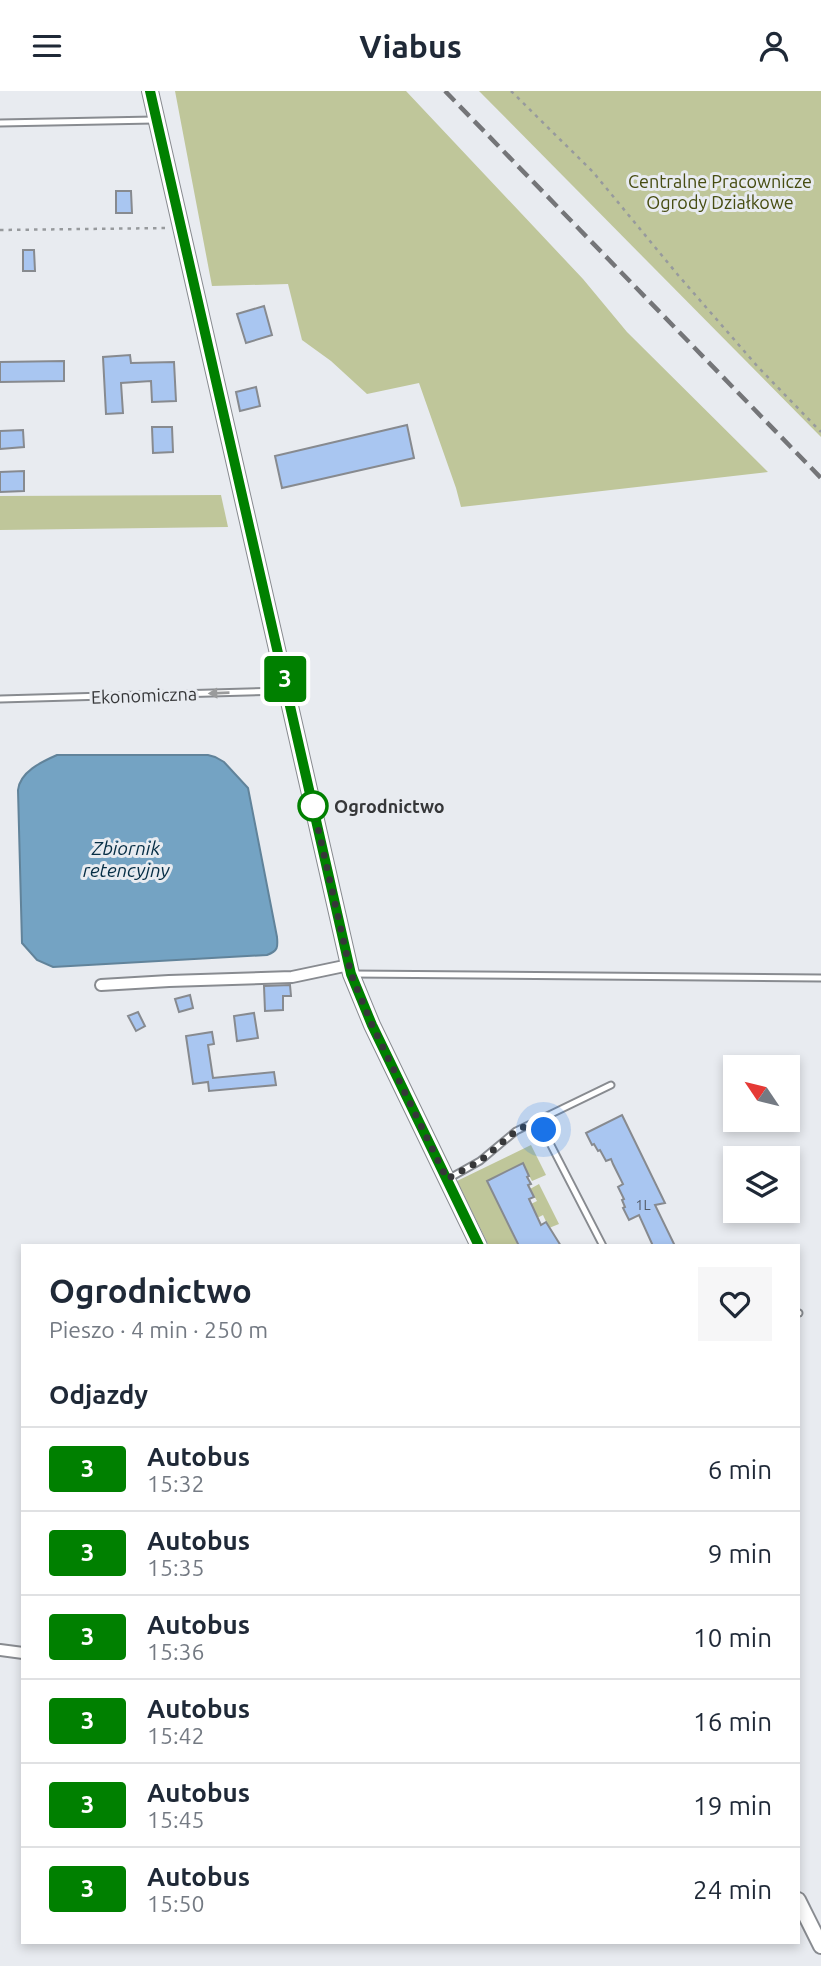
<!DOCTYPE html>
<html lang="pl">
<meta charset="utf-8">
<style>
:root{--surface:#fff;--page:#f6f6f7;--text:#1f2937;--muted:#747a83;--line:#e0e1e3}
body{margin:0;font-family:Ubuntu,sans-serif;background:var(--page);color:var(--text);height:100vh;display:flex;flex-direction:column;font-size:26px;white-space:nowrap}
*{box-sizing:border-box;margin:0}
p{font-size:23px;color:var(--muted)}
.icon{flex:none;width:38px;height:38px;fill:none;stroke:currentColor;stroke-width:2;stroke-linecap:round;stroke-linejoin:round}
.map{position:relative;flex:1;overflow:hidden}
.drawer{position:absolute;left:21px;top:1153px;width:779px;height:700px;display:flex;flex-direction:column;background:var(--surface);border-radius:0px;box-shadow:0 4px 10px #0003}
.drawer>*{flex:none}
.badge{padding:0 14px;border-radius:5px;font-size:24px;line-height:46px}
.needle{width:46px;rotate:305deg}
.controls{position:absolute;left:723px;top:964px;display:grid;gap:14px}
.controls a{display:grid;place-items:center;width:77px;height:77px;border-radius:0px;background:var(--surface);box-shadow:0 4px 10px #0003;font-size:35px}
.you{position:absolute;width:35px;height:35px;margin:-18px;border:5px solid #fff;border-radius:50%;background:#1a73e8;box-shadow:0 0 0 10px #1a73e833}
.map>.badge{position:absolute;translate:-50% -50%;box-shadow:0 0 0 4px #fff}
h2{padding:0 28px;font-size:26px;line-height:63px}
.round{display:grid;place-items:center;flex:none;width:74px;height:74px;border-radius:0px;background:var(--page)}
.overview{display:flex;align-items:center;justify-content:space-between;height:119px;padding:0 28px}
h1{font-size:33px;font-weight:600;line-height:52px}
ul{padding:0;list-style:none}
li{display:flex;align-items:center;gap:21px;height:84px;padding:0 28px;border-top:2px solid var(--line)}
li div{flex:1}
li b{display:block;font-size:26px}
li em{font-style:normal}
li .badge{min-width:77px;font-weight:700;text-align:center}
header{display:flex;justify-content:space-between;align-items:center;height:91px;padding:0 28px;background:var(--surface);font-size:32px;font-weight:600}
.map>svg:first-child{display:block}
.green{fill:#bfc69a}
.water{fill:#74a3c3;stroke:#61839a;stroke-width:2}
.building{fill:#a9c6f1;stroke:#878a8f;stroke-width:2}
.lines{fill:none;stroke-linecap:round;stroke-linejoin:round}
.service-casing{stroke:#888b90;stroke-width:9}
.minor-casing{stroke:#888b90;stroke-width:14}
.tertiary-casing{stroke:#888b90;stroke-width:18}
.path{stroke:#979a9d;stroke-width:2.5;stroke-dasharray:3.5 5;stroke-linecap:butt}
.service{stroke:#fff;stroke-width:5}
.minor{stroke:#fff;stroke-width:10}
.tertiary{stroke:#fff;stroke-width:14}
.rail{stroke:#747578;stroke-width:4.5;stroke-dasharray:14 7;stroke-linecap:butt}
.oneway{fill:#9a9b9c}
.line-casing{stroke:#fff;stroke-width:16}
.line{stroke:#008000;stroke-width:10}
.walk{stroke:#363739;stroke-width:7;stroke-dasharray:0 12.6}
.stop-dot{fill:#fff;stroke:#008000;stroke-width:3.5}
.labels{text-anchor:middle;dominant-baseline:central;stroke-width:6;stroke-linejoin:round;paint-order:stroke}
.number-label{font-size:14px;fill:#535b67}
.park-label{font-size:18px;fill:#464c11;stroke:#e8ebf0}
.street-label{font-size:18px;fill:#363739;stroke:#e8ebf0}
.stop-label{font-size:18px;font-weight:bold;fill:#363739;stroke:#e8ebf0;text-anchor:start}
.water-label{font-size:19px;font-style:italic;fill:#052d44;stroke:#e8ebf0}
</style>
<header><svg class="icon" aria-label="menu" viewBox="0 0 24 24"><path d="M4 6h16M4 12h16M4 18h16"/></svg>Viabus<svg class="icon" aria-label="person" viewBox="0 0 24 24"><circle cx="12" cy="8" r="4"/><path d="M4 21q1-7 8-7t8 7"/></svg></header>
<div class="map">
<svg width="821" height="1875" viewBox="0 0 821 1875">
<rect width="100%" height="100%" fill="#e8ebf0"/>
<!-- green -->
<g class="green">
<polygon points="175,0 406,0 583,188 627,241 768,381 461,416 456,397 419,292 367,303 331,270 302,249 288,193 212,195"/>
<polygon points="479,0 821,0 821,346"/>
<polygon points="221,404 228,436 0,439 0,405"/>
<polygon points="531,1054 546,1084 532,1090 523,1073 487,1091 505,1126 537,1110 530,1098 539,1093 559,1133 549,1137 543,1124 511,1140 518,1155 489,1155 457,1090"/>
</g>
<!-- water -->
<path class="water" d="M57,664H208L215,666L224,671L248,697L277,846C278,856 278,860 267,864L53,876L37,869L22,852L18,699C20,681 41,671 57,664Z"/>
<!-- building -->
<g class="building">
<polygon points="116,100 131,100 132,122 116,122"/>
<polygon points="23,159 34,159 35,180 23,180"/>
<polygon points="264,215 272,244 246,252 237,223"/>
<polygon points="130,264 131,272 174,271 176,310 152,311 151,290 121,292 123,322 106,323 103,266"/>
<polygon points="64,270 64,290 0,291 0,271"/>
<polygon points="256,296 260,315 240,320 236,301"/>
<polygon points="407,334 414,367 282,397 275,365"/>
<polygon points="152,336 172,336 173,361 153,362"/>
<polygon points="23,339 24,356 0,358 0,340"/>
<polygon points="24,380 24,400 0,401 0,381"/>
<polygon points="290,894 291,905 283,905 283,919 265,920 264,895"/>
<polygon points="190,904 193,917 179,921 175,908"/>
<polygon points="138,921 145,935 136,940 128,925"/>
<polygon points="254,922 258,947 237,950 234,925"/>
<polygon points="212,941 214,953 208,954 213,987 274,981 276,994 209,1000 208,991 193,993 186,945"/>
<polygon points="622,1024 665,1112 655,1114 675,1155 653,1155 639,1124 629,1129 623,1117 625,1116 622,1109 624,1108 618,1096 623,1093 613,1073 611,1068 606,1070 600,1059 598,1060 594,1053 592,1054 586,1042"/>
<polygon points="523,1072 529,1085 527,1086 531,1093 528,1094 534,1106 529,1108 541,1134 546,1131 561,1155 519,1155 487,1090"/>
</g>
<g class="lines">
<!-- service casing -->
<g class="service-casing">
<g id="service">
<polyline points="0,32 154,29"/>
<polyline points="0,608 284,600"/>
<polyline points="352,883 821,887"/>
<polyline points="538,1029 603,1155"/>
<polyline points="448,1088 480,1070 516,1040 611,994"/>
<polyline points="798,1222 799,1222"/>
</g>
</g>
<!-- minor casing -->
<g class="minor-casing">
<g id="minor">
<polyline points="101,894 169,890 292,886 349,874"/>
<polyline points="0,1559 23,1562"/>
</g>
</g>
<!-- tertiary casing -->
<g class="tertiary-casing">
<g id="tertiary">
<polyline points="150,0 351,883 372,934 479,1155"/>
<polyline points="798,1809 821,1855"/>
</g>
</g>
<!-- path -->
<g class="path">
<polyline points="511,0 593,81 678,184 758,276 821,341"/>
<polyline points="0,139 168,137"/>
</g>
<!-- service -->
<use href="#service" class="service"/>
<!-- minor -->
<use href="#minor" class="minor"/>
<!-- tertiary -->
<use href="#tertiary" class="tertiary"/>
<!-- rail -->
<polyline class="rail" points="445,0 821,387"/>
</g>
<!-- one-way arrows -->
<defs><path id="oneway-solid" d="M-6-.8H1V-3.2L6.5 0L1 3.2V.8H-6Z" transform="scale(1.75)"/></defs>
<use class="oneway" href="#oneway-solid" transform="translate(219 602) rotate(178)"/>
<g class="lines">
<!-- line casing -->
<g class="line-casing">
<polyline id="line" points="150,0 351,883 372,934 479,1155"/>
</g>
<!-- line -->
<use href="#line" class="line"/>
<!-- walk -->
<polyline class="walk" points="313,715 351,883 372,934 447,1088 480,1070 516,1040 538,1029 544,1039"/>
</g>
<!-- markers -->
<circle class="stop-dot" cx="313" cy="715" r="14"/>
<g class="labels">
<!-- number labels -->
<g class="number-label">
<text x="643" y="1114">1L</text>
</g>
<!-- park labels -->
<g class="park-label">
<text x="720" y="90">Centralne Pracownicze<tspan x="720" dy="21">Ogrody Działkowe</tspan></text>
</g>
<!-- street labels -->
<g class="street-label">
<text transform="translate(144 604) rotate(-2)">Ekonomiczna</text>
</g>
<!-- stop labels -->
<g class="stop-label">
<text x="334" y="715">Ogrodnictwo</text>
</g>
<!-- water labels -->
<g class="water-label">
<text x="126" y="757">Zbiornik<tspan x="126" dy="22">retencyjny</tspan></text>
</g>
</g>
</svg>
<div class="controls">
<a><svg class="needle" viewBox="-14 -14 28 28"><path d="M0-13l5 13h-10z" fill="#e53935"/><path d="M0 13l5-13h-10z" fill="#747a83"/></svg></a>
<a><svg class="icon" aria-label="layers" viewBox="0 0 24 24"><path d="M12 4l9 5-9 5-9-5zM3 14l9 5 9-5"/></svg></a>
</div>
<div class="you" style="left:544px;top:1039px"></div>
<b class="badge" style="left:285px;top:588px;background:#008000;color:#fff">3</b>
<section class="drawer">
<div class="overview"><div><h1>Ogrodnictwo</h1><p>Pieszo · 4 min · 250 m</p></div><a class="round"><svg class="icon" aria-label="heart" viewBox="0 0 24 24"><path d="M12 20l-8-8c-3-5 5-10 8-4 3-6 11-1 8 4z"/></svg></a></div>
<h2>Odjazdy</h2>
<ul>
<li><span class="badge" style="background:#008000;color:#fff">3</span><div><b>Autobus</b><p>15:32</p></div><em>6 min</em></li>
<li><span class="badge" style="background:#008000;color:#fff">3</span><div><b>Autobus</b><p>15:35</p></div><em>9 min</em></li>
<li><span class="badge" style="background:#008000;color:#fff">3</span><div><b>Autobus</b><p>15:36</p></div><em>10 min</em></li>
<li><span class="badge" style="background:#008000;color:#fff">3</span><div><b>Autobus</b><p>15:42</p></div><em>16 min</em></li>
<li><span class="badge" style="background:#008000;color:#fff">3</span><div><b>Autobus</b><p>15:45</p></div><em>19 min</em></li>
<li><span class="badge" style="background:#008000;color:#fff">3</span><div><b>Autobus</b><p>15:50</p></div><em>24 min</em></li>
</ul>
</section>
</div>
